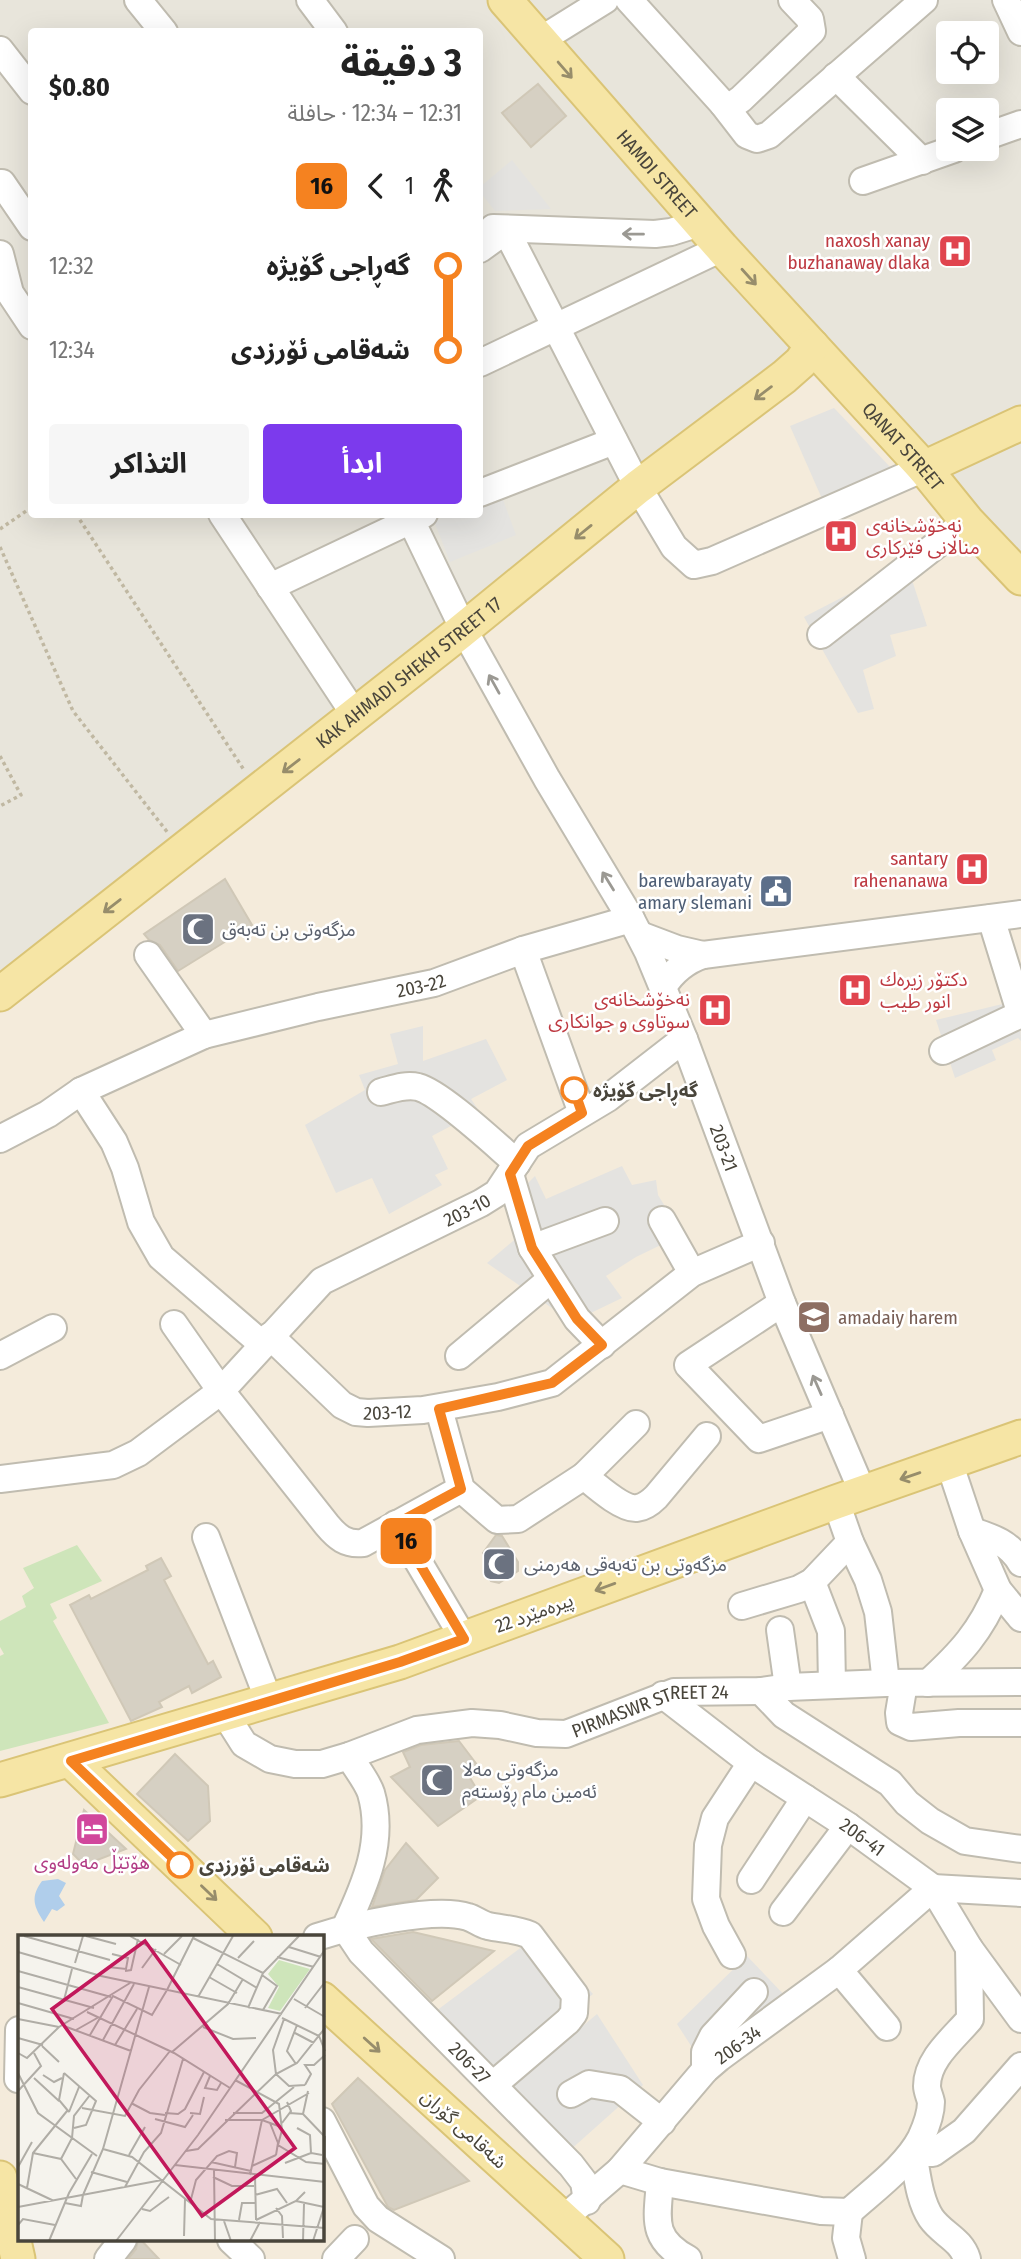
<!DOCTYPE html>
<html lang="ar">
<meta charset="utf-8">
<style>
:root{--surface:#fff;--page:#f6f6f6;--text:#222;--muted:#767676;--accent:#7c3aed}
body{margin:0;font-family:"Fira Sans Condensed","Noto Sans Arabic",sans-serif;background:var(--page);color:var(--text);direction:rtl;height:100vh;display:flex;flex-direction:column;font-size:26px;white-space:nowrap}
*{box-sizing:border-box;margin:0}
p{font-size:23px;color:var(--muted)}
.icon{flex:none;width:38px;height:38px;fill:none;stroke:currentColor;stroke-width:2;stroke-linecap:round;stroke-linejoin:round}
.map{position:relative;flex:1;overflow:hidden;direction:ltr}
.panel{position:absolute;left:28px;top:28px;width:455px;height:490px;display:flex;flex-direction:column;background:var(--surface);border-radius:7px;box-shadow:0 7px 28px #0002;direction:rtl}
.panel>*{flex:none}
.badge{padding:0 14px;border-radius:10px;font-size:24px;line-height:46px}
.tools{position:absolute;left:936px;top:21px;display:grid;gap:14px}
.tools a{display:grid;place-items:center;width:63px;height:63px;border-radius:7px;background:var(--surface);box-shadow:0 7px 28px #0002;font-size:35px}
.map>.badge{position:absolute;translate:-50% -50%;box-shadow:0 0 0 4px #fff}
.legs{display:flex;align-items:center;gap:10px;height:77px;padding:0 21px;font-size:23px}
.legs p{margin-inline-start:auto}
.headline{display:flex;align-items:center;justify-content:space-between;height:119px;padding:0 21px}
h1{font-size:38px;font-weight:700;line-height:52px}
.button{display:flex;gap:14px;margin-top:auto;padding:14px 21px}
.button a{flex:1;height:80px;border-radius:7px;background:var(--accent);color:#fff;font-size:28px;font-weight:700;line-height:80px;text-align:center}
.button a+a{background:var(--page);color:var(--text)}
ul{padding:0 21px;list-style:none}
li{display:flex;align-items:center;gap:24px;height:84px;font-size:26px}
li i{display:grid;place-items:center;width:10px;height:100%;margin:0 9px;background:currentColor}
li i::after{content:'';width:18px;height:18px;margin:-9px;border:5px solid;border-radius:50%;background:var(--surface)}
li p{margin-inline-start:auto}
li:first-child i{background:linear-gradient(#0000 50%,currentColor 0)}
li:last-child i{background:linear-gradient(currentColor 50%,#0000 0)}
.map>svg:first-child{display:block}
.residential{fill:#e8e5db;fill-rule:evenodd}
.commercial{fill:#f4ebdb;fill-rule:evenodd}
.green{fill:#cee5ba}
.parking{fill:#e4e3e0}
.water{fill:#b0ceeb}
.building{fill:#d6d0c3;stroke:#d0c8b7;stroke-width:2}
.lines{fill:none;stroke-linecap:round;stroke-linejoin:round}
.minor-casing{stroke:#c0bcb0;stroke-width:30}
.major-casing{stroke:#dac476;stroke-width:37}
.path{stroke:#c0b8a2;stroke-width:3.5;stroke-dasharray:3.5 3.5;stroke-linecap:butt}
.minor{stroke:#fff;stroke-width:26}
.major{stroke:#f6e5a5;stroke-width:33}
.oneway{stroke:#978d6b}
.oneway2{stroke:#9b9993}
.line-1-casing{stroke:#fff;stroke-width:16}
.line-1{stroke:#f58220;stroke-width:10}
.stop-1-dot{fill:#fff;stroke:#f58220;stroke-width:3.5}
.labels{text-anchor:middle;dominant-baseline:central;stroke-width:5;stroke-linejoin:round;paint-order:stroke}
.street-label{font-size:19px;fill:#49453b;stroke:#fff}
.health-label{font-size:19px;fill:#be3a42;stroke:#fff;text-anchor:end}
.service-label{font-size:19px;fill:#4e5e75;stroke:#fff;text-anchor:end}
.worship-label{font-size:19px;fill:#5b616d;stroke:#fff;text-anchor:start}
.stop-label{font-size:19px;font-weight:bold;fill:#49453b;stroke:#fff;text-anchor:start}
.education-label{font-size:19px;fill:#785e54;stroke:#fff;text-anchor:start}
.hotel-label{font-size:19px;fill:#b23c85;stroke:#fff}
.inset-road{fill:none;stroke:#b0ada6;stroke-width:2}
.view{fill:#c2185b;fill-opacity:0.15;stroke:#c2185b;stroke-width:3.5}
.inset-edge{fill:none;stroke:#49453b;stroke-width:3.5}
</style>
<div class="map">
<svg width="1021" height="2259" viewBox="0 0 1021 2259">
<rect width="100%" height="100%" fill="#f5f3ed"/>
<!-- residential -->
<g class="residential">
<path d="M0,0H516L812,346L0,994ZM32,32H480V514H32Z"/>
<path d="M526,0H1021V575L924,468L825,335L561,43ZM948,33H987V72H948ZM948,110H987V149H948Z"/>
</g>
<!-- commercial -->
<path class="commercial" d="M812,346L1021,575V2259H18L0,2178V974ZM19,1937H322V2240H19Z"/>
<!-- green -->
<polygon class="green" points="77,1545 102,1581 50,1604 57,1618 53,1621 109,1723 0,1751 0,1656 4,1654 0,1647 0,1621 26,1607 22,1596 34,1588 23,1568"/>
<!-- parking -->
<g class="parking">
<polygon points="512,160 551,209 495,211 480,192 480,187"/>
<polygon points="834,408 891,468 823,501 790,426"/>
<polygon points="501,494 516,535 450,562 434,521 449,515 480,514 480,503"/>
<polygon points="903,566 913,583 927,626 890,635 896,656 863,670 874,709 858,713 804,617"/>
<polygon points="1019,1000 1021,1041 1018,1038 992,1050 996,1060 955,1078 936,1020"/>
<polygon points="423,1026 423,1061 486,1039 507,1080 471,1099 479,1111 432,1136 448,1169 435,1175 442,1185 389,1214 372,1178 336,1193 305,1125 365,1090 359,1075 398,1064 390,1034"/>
<polygon points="622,1166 632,1185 656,1180 658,1195 695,1255 669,1241 636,1257 606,1276 622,1298 572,1322 487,1263 532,1225 509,1202 535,1176 546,1199"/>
<polygon points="539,1934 593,1994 494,2074 432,2014"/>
<polygon points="747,1956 789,2000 702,2063 677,2024"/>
<polygon points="597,2014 643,2085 568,2152 507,2090"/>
</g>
<!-- water -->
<path class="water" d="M58,1879L66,1883L59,1896L65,1905L57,1911L52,1909L44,1922C34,1907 30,1897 42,1881Z"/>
<!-- building -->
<g class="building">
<polygon points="538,84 566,116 531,147 502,113"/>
<polygon points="225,879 252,925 178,971 160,945 149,940 144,934"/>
<polygon points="496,1535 502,1536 518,1562 518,1571 499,1583 491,1581 484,1571 493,1566 483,1553"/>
<polygon points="161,1558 171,1576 164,1580 208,1664 213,1661 221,1677 192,1693 189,1686 159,1702 162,1707 131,1721 70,1605 89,1595 91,1599 148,1570 146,1566"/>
<polygon points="459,1741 481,1770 470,1778 481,1796 438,1826 391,1777 410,1767 403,1752 421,1745"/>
<polygon points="175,1754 208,1786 210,1821 188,1841 137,1794"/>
<polygon points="84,1810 126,1849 84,1865 73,1854"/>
<polygon points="406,1843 438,1878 416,1900 372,1907 385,1870"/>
<polygon points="413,1932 494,1951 432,2001 371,1939"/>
<polygon points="358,2078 469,2181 394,2210 388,2207 332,2104"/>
<polygon points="138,2240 141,2240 159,2259 128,2259 136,2249"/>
</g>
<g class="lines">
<!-- minor casing -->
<g class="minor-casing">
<g id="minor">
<polyline points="138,0 164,32"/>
<polyline points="310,0 334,32"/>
<polyline points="629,0 723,104 731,106 741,99 812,31 810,19 792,0"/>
<polyline points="1006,0 1021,32"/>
<polyline points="539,41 605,0"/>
<polyline points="0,50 32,91"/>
<polyline points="836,76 922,161"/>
<polyline points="723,104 747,135 757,139 769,135 924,0"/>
<polyline points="987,136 1021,124"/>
<polyline points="863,181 954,149"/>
<polyline points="2,183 32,227"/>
<polyline points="493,228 655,234 671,232 700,223"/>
<polyline points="480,249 506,230 638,487 674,547 694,565 712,561 924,468"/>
<polyline points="0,254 10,293 32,326"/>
<polyline points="480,363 722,248"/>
<polyline points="480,493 614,441"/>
<polyline points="222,514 355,715"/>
<path id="s1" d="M408,514L464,630L547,779L631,919L648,952L684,1039L782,1303L863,1493"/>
<polyline points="270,587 424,514"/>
<polyline points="821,635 967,521"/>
<polyline points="991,918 1021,1015"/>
<polyline points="640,935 677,949 703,955"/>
<polyline points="523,950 582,1113"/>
<polyline points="148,955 204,1035"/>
<path d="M663,987C673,971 685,961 703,955L1021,914"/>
<polyline points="943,1051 1021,1014"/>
<polyline points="81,1091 114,1142 125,1168 141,1222 161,1257 262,1344"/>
<path d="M381,1092C393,1089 405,1084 418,1087C441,1093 496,1145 517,1163"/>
<path id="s2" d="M0,1139L48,1114L81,1091L204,1035L318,1007L434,983L523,950L631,919"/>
<polyline points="510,1174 532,1248 577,1319 602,1345"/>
<polyline points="662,1220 692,1273"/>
<polyline points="532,1248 605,1221"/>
<polyline points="782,1303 688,1365 759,1439 830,1415"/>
<path d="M174,1324L221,1391L327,1525C337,1537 346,1545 363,1543L461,1489"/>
<path id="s3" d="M270,1336L342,1405L356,1412L368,1413L423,1410L498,1397L552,1383L692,1273L761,1243"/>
<polyline points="0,1356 53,1328"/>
<polyline points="459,1356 551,1279"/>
<polyline points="439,1409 461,1489 497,1520 518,1519 584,1476 636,1424"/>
<polyline points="949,1462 972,1531 998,1590 1021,1618"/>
<path d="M584,1476C595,1485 623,1510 637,1508C645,1507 651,1502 656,1497L707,1436"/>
<path id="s4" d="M0,1479L113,1465L138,1453L221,1391L322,1281L481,1203L497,1193L528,1146L608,1098L684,1039"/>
<polyline points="836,1502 850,1542 868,1580 878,1612 886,1683"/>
<polyline points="396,1524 464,1639"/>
<path d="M972,1531C992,1537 1011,1544 1021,1563"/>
<polyline points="206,1537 269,1701"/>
<polyline points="812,1582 831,1631 832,1685"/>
<polyline points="742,1606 799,1589 812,1582 850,1542"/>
<polyline points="780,1630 788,1687"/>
<polyline points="904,1683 899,1713 900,1722 911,1727 959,1723 1021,1723"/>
<path d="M928,1683C961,1653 981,1631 998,1590"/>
<polyline points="761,1691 784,1715 890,1783 907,1803 930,1821 965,1841 1021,1849"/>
<path id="s5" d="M663,1695L751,1763L848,1826L933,1888L969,1948L1021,2019"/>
<path id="s6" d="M225,1714L244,1744L270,1759L295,1764H322L349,1756L417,1730L472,1723L500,1725L537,1733L566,1734L674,1692L761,1691L788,1687L886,1683L1021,1682"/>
<polyline points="751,1880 805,1798"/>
<polyline points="933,1888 1021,1893"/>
<polyline points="783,1912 848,1826"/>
<path id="s7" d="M345,1928L361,1952L571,2165L584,2182L587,2201"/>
<path d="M345,1928C365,1885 385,1841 371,1793C367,1781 356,1768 349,1756"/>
<path d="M317,1937C351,1926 434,1906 468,1917C475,1919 480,1924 488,1926C502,1929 516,1929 530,1935L575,1995L574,2013L568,2021L493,2085"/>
<polyline points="732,1955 716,1926 706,1899 708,1845 715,1818 751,1763"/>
<polyline points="839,1970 887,2027"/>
<polyline points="705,2070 705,2052 713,2036 754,1992"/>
<polyline points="18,2079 19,2030"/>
<polyline points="571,2094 589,2084 620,2089 662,2122"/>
<polyline points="322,2121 366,2206 378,2219 441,2259"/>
<path d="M620,2170L660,2182L821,2211L849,2212C873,2190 906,2167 921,2138C926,2127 931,2114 931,2102C930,2097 927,2091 927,2086C927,2059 954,2038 970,2019L969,1948"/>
<path d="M660,2182C657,2220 651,2239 688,2259"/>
<polyline points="849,2212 846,2238 852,2259"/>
<path id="s8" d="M563,2219L620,2170L705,2070L719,2058L839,1970L933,1888"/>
<polyline points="231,2240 251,2259"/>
<polyline points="108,2259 123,2240"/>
<polyline points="336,2259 355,2239"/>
<path d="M967,2259C961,2239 942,2234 931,2218C919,2200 917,2173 913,2153H933L964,2131L1021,2066"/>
</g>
</g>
<!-- major casing -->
<g class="major-casing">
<g id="major">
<path id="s9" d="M505,0L722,248L924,468L967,521L1021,578"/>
<polyline points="924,468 1021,423"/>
<path id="s10" d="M0,994L459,633L638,487L784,377L801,362L812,346"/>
<polyline points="71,1761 255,1937"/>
<polyline points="0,1780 400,1662 836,1502 1021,1437"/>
<polyline points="322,1999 607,2259"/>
<polyline points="0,2178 18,2259"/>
</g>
</g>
<!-- path -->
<g class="path">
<polyline points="76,514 244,770"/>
<polyline points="0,529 32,507"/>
<polyline points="0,547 73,711 168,833"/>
<polyline points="0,756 21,795 0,806"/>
</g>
<!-- minor -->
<use href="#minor" class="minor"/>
<!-- major -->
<use href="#major" class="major"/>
</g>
<!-- one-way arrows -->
<defs><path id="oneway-shaft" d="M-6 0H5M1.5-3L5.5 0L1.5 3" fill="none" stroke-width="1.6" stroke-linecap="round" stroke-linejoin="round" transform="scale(1.75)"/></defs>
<g class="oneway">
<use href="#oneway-shaft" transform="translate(565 70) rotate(49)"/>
<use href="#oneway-shaft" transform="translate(749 277) rotate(48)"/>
<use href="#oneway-shaft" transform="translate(763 393) rotate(143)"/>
<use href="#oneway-shaft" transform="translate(583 532) rotate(141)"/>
<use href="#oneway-shaft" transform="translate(291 766) rotate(142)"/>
<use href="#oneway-shaft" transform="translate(112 906) rotate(142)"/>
<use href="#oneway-shaft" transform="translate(910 1476) rotate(161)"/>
<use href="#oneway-shaft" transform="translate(605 1587) rotate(160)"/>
<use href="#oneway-shaft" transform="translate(209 1893) rotate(44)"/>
<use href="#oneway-shaft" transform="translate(372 2045) rotate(42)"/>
</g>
<g class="oneway2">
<use href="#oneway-shaft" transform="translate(633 234) rotate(-179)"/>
<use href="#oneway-shaft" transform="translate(494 684) rotate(-119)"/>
<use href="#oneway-shaft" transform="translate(608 881) rotate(-122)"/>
<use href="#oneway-shaft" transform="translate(817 1385) rotate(-114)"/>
</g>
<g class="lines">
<!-- line-1 casing -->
<g class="line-1-casing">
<polyline id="line-1" points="180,1865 71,1761 400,1662 464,1639 396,1524 461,1489 439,1409 552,1383 602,1345 577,1319 532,1248 510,1174 528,1146 582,1113 574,1090"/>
</g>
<!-- line-1 -->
<use href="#line-1" class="line-1"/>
</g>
<!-- icons -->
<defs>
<g id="hospital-square" transform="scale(1.75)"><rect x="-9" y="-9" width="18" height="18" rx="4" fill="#e0444e" stroke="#fff"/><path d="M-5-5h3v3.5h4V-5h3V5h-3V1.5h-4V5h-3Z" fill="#fff"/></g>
<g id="civic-square" transform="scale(1.75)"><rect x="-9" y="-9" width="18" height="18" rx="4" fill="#5c6f8a" stroke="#fff"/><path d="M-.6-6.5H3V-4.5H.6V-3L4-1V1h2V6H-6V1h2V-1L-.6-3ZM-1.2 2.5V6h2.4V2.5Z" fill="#fff"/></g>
<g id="mosque-square" transform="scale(1.75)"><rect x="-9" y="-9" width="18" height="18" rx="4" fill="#6b7280" stroke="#fff"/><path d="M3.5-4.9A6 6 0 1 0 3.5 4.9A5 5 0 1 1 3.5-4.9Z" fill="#fff"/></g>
<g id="school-square" transform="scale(1.75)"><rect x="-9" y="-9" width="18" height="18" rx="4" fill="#8d6e63" stroke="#fff"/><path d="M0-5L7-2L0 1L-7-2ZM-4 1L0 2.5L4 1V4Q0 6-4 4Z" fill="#fff"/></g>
<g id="hotel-square" transform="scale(1.75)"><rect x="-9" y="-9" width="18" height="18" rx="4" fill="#d1479c" stroke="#fff"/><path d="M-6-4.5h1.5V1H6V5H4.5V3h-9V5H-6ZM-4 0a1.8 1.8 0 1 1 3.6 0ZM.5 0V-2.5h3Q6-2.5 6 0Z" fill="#fff"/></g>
</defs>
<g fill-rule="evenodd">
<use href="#hospital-square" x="955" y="251"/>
<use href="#hospital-square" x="841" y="536"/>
<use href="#hospital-square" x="972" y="869"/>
<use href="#civic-square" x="776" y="891"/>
<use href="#mosque-square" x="198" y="929"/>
<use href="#hospital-square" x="855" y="990"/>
<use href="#hospital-square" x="715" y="1010"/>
<use href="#school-square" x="814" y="1317"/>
<use href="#mosque-square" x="499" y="1564"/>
<use href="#mosque-square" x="437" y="1780"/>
<use href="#hotel-square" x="92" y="1829"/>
</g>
<!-- markers -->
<g class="stop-1-dot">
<circle cx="574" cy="1090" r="12"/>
<circle cx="180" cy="1865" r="12"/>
</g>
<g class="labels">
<!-- street labels -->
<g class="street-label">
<text stroke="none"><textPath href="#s9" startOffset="231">HAMDI STREET</textPath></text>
<text stroke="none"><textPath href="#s9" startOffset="598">QANAT STREET</textPath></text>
<text stroke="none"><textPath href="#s10" startOffset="520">KAK AHMADI SHEKH STREET 17</textPath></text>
<text stroke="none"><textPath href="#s2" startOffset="452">203-22</textPath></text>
<text stroke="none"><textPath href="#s1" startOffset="710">203-21</textPath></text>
<text stroke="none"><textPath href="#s4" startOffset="556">203-10</textPath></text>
<text stroke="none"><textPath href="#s3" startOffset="147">203-12</textPath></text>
<text transform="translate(534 1613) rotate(-20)">22 پیرەمێرد</text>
<text stroke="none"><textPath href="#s6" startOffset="458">PIRMASWR STREET 24</textPath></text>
<text stroke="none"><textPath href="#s5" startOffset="245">206-41</textPath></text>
<text stroke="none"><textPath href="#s8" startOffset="248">206-34</textPath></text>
<text stroke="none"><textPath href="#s7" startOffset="184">206-27</textPath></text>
<text transform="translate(464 2129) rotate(42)">شەقامی گۆران</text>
</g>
<!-- health labels -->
<g class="health-label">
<text x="930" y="240">naxosh xanay<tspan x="930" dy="22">buzhanaway dlaka</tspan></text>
<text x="866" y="525" text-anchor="start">نەخۆشخانەی<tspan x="866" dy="22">مناڵانی فێركاری</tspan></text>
<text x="948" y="858">santary<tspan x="948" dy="22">rahenanawa</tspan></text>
<text x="880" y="979" text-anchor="start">دکتۆر زیرەك<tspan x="880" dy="22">انور طیب</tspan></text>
<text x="690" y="999">نەخۆشخانەی<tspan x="690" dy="22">سوتاوی و جوانکاری</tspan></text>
</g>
<!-- service labels -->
<g class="service-label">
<text x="752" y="880">barewbarayaty<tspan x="752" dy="22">amary slemani</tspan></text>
</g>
<!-- worship labels -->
<g class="worship-label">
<text x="222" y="929">مزگەوتی بن تەبەق</text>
<text x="524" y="1564">مزگەوتی بن تەبەقی هەرمنی</text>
<text x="462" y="1769">مزگەوتی مەلا<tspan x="462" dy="22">ئەمین مام ڕۆستەم</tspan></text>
</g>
<!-- stop labels -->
<g class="stop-label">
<text x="593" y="1090">گەڕاجی گۆیژە</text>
<text x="199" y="1865">شەقامی ئۆرزدی</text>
</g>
<!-- education labels -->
<g class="education-label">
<text x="838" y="1317">amadaiy harem</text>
</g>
<!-- hotel labels -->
<g class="hotel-label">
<text x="92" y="1862">هۆتێڵ مەولەوی</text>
</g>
</g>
<!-- overview -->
<g transform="translate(18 1935)">
<rect width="306" height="306" fill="#f5f3ed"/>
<path d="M261,25L292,34L262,76L250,73L261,52L250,39Z" fill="#cee5ba"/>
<path class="inset-road" d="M6,1L92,25M68,1L98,9M112,1L163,30M175,3L245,38M271,12L303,22M0,17L83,41L264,79M146,19L164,1M259,22L296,32M220,23L236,6M57,28L65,1M199,29L239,53M90,32L108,34L110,23L94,19M124,33L138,14M0,36L93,62M107,36L113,35L120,4M244,40L259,51L245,75M191,42L219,58M0,52L76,73M149,55L176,1M180,62L215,1M276,64L307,82M46,65L54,34M0,68L56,84M230,73L245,38L281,1M287,73L307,47M69,77L156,118L212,153M264,83L301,101L307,116M0,84L41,92M266,84L255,115L258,139L271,151L287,150M46,91L113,116M185,92L215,104L238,103M58,95L81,82M277,98L296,108M72,100L95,61L134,80L149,55M0,103L25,110M85,105L116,49M97,110L119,74M24,111L41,127M154,117L210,69L225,44M0,118L9,123L41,92L112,48M278,129L269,116L279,90M0,138L20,178L79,221M46,138L78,166L68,190L56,193M46,138L41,165L51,177M25,140L36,147L44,143M192,141L187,153L199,155L203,148M16,143L41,166M217,145L261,169L264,195L260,210L288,227L307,229M287,150L293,139L287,130H296L307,120M0,156L23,131L16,118M113,168L132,178L147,180M64,173L107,181L121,155L152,116M51,177L61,152M147,178L160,179L167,174L186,137M172,178L182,179L186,162M215,178H244L276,152M271,178L285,179L307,202M285,179L290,156M137,184L167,192L175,180M207,185H244L263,192M244,185L291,158M252,188L260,208L258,220M264,188L273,176L269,167M279,193L292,200L293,218L304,220M85,214L114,222L193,284L307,293M168,216L180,214L258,139L279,128L307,93M15,218L43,224L58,244M111,220L127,192M43,224L54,203L56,181L72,160M193,227L233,236M267,228L293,218M157,230L307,247M234,231L258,220M0,232L14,207M196,235L197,306M73,237L109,247M232,240L244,185M237,240L238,285M195,242L214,251H236M0,249L36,266M107,252L126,217L143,198L165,124M9,253L15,218L49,176M65,260L85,214L131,52M237,260L259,254L269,268M278,266L306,272M47,268L63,271L65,260M172,268L178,245L199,221L211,216L219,218L217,232M0,272L144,245M258,273L264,281L265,303M124,274L132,276L151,262M221,285L224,268H237M238,285L278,266L287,257M206,286L213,306M0,290L5,284L37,290M166,301L167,264M31,306L51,258L74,219M98,306L180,200L306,16M232,306L242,287M285,306L286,269M295,306L306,272L307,201"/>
<path class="view" d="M127,6L277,213L184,281L34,74Z"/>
<rect width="306" height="306" class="inset-edge"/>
</g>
</svg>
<div class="tools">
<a><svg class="icon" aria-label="locate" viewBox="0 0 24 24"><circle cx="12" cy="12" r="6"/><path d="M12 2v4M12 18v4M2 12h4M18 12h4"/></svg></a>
<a><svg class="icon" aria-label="layers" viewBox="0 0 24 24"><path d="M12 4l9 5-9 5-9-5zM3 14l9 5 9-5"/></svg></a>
</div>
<b class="badge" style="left:406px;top:1541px;background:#f58220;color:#111">16</b>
<section class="panel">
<div class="headline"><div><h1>3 دقيقة</h1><p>12:31 – 12:34 · حافلة</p></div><b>$0.80</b></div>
<div class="legs"><svg class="icon" aria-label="walk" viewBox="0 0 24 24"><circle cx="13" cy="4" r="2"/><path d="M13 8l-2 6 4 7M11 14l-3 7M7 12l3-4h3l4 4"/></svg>1<svg class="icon" aria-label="back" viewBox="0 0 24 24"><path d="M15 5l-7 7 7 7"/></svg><b class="badge" style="background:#f58220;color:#111">16</b></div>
<ul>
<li><i style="color:#f58220"></i><b>گەڕاجی گۆیژە</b><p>12:32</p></li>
<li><i style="color:#f58220"></i><b>شەقامی ئۆرزدی</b><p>12:34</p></li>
</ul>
<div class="button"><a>ابدأ</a><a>التذاكر</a></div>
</section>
</div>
